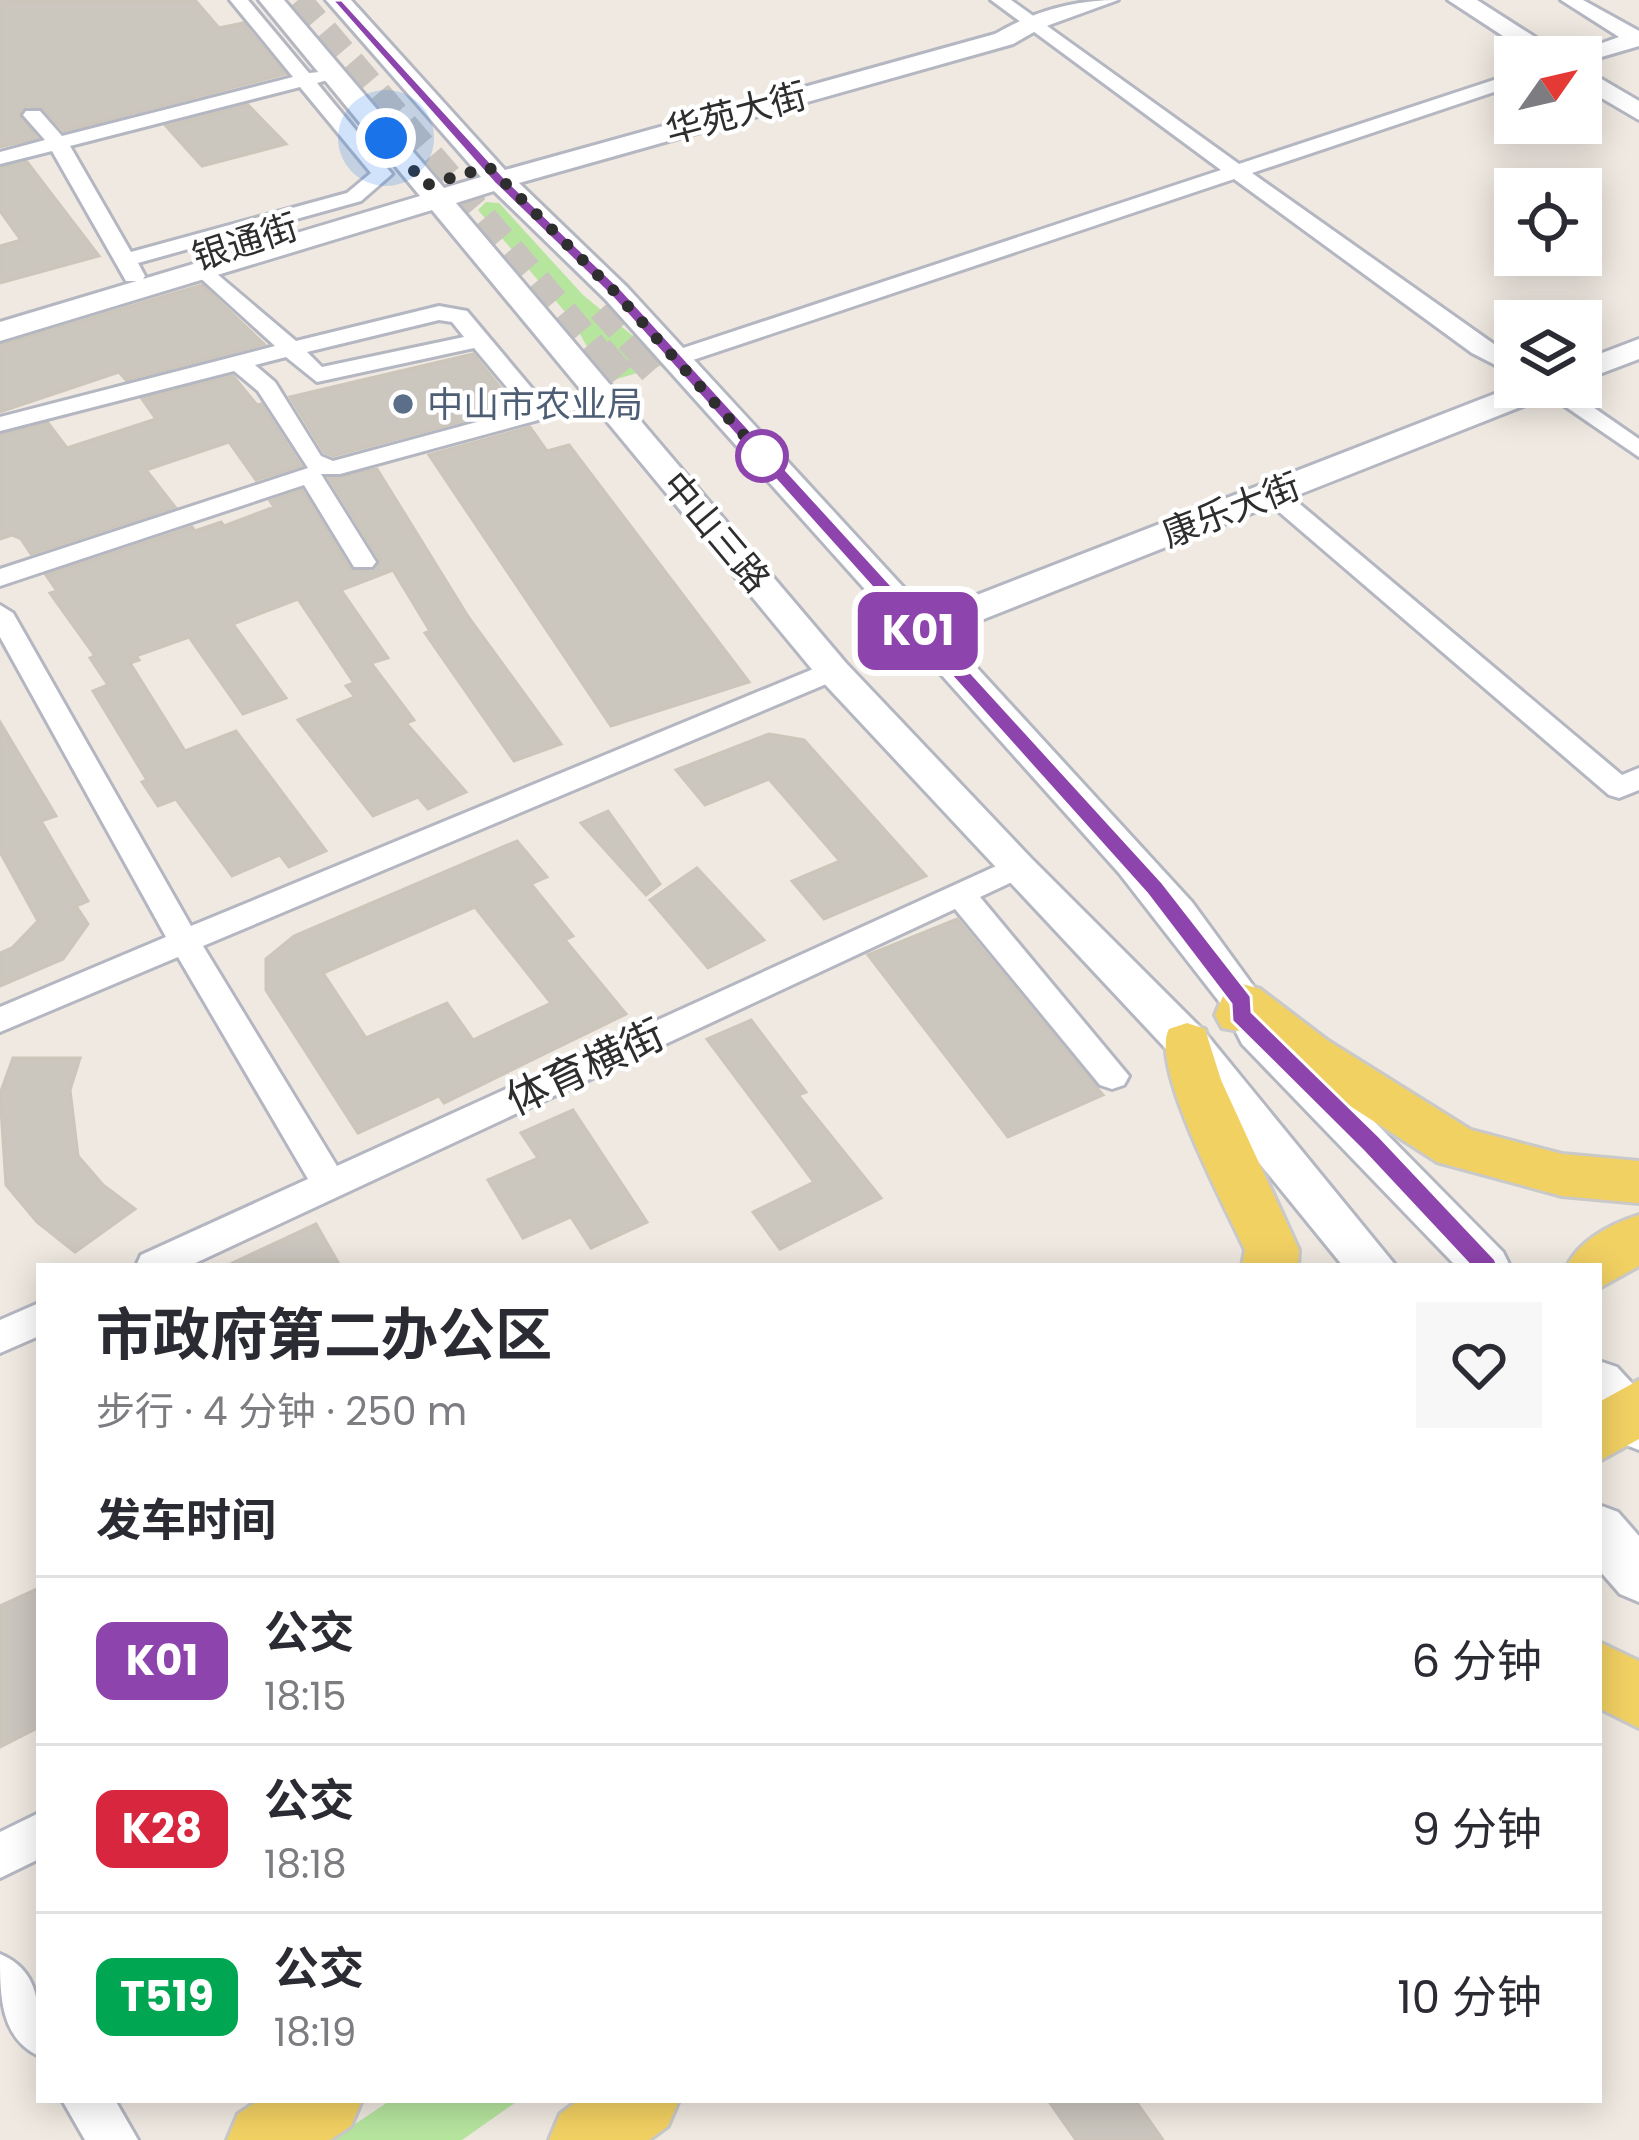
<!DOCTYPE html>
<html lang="zh">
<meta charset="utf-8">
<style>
:root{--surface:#fff;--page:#f7f7f7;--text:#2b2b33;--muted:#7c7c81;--line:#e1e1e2}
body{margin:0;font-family:Poppins,"Noto Sans SC",sans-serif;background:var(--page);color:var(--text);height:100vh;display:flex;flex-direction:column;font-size:45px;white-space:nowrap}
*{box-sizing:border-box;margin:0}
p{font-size:39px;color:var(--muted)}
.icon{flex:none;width:66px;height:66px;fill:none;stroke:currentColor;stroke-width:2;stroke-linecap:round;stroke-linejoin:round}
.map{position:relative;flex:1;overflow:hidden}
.drawer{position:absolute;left:36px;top:1263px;width:1566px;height:840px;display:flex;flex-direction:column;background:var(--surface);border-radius:0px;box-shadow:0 6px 30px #0003}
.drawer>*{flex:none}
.badge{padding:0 24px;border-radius:18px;font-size:42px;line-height:78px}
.needle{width:78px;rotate:56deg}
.tools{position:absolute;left:1494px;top:36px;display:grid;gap:24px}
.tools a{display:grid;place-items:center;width:108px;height:108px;border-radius:0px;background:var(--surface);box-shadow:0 6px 30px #0003;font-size:60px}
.you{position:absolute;width:60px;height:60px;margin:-30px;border:9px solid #fff;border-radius:50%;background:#1a73e8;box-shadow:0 0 0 18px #1a73e833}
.map>.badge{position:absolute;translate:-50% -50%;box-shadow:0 0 0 6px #fff}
h2{padding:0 60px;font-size:45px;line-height:108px}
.round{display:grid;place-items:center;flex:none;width:126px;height:126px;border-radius:0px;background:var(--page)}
.summary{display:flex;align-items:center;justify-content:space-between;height:204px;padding:0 60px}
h1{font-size:57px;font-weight:700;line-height:90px}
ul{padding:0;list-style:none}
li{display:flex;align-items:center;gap:36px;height:168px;padding:0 60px;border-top:3px solid var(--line)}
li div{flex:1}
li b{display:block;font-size:45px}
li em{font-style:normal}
li .badge{min-width:132px;font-weight:700;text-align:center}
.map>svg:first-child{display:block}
.green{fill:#b6e59e}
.building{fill:#cbc7bf;stroke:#cbc5ba;stroke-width:3;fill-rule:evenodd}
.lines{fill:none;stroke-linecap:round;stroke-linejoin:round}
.secondary-tunnel-far1{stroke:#c8c4bd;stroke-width:27;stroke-dasharray:27 14;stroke-linecap:butt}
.secondary-tunnel{stroke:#c8c4bd;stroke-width:34;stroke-dasharray:34 18;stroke-linecap:butt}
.street-casing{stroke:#b4b7c1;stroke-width:6}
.secondary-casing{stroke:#b4b7c1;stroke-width:6}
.primary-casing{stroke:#c9c9c9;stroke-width:6}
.street{fill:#fff;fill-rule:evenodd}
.secondary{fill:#fff;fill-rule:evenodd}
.primary{fill:#f2d163;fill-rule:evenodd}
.line{fill:#8e44ad;stroke:#fff;stroke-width:3}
.walk{stroke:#2e2e2e;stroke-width:12;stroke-dasharray:0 21.6}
.service-dot{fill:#5c6f8a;stroke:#fff;stroke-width:4.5}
.stop-dot{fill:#fff;stroke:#8e44ad;stroke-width:6}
.labels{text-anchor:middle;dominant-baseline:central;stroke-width:9;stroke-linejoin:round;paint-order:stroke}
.far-street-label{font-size:36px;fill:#2e2e2e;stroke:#fff}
.far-service-label{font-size:36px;fill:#4e5e75;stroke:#fff;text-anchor:start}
.street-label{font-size:42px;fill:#2e2e2e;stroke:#fff}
</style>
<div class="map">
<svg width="1639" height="2140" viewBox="0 0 1639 2140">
<rect width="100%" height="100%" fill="#efe9e1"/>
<!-- green -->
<g class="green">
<polygon points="486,202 499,203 583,295 667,364 607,382 572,320 478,210"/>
<polygon points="391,2100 519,2100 462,2140 331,2140"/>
</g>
<!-- building -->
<g class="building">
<polygon points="0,0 195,0 219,28 243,23 285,74 64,131 43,108 26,106 19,115 37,138 0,147"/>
<polygon points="248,105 286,144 202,166 166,126"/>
<polygon points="27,162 99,256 0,283 0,246 21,240 0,211 0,168"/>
<polygon points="202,285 264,344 126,380 119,372 0,412 0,345"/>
<polygon points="473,354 516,407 333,456 324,452 290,397"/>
<polygon points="233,376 257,405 261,404 301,466 256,480 229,442 146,470 175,507 31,554 21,539 12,535 0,539 0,435 48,423 67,448 156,419 142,399"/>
<polygon points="530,427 547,451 569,445 749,682 611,726 429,455"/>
<polygon points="377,469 469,618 561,744 514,761 425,633 430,631 393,570 341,590 388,658 371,663 414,720 406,723 466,792 428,809 418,797 373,816 298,720 355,697 346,686 354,683 298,599 233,624 286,698 243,714 189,637 136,656 139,660 130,663 185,751 236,731 326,851 289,867 280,855 232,876 176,799 158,806 142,782 147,780 93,691 108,685 90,658 95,656 50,593 57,591 46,575 192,527 195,531 221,522 224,526 274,507 270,501 302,490 350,569 372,572 380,560 329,478"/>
<polygon points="0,722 56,816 41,821 88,901 76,906 88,924 63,959 0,986 0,953 12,948 38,921 0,852"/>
<polygon points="769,734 804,740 926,876 824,919 792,881 840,861 769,779 705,805 676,770"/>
<polygon points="608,811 660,884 646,895 581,823"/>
<path d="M517,841L547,877L531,884L573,936L565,940L626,1014L444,1103L439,1096L358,1133L266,990V959L294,936ZM475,907L551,1003L473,1040L447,1003L366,1038L323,973Z"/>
<polygon points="697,868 764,940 708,968 650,900"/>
<polygon points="957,919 1097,1088 1103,1095 1008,1137 868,955"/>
<polygon points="751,1020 806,1092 798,1095 881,1198 780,1249 753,1212 814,1182 707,1039"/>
<polygon points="13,1058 80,1058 70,1090 78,1156 103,1185 135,1209 75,1252 37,1222 6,1185 0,1094"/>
<polygon points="573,1110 647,1222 591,1248 571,1217 523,1238 488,1180 538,1158 521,1133"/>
<polygon points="316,1224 340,1266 226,1266"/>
<polygon points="39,1588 39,1727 0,1747 0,1606"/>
<polygon points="1048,2100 1135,2100 1163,2140 1076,2140"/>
</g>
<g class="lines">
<!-- secondary-tunnel-far1 -->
<g class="secondary-tunnel-far1">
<polyline points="298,0 600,354"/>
<polyline points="601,309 642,354"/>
</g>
<!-- secondary-tunnel -->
<g class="secondary-tunnel">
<polyline points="597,351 621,379"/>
<polyline points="639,351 655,369"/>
</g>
<!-- street casing -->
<g class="street-casing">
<g id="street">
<path d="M230,0H248L309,73L331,71V79L317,83L392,174L361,201L138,263L145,276L142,281H126L52,151L0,164V152L45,140L23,115L26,111H40L62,136L293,77ZM300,87L371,173L347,193L131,252L70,146Z"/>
<polygon points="991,0 1011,0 1239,164 1515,73 1515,85 1252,173 1515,359 1515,375 1472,353 1234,179 684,363 668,363 668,353 1221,170"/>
<polygon points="1561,0 1583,0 1639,31 1639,46 1581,63 1581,57 1572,57 1574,53 1619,37"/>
<path d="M204,263L296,341L439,306L467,311L545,404L600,389L612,396L608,401L340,474H321L376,562L372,567H354L304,485L0,586V569L308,468L258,391L234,371L0,431V417L275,346L196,274V264ZM439,320L452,322L464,337L322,367L307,352ZM474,348L525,409L333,461L321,456L275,382L255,365L286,357L317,382Z"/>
<polygon points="1537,387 1564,387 1639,439 1639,457"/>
<polygon points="1273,487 1282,489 1622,775 1639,768 1639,790 1619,798 1609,795 1264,499 1261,494 1264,489"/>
<polygon points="0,605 13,613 191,926 823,665 843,665 847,671 843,677 203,946 337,1166 1016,857 1027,861 1031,868 1027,875 980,897 1129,1076 1124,1085 1112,1089 1100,1085 955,909 189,1266 136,1266 141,1255 308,1179 178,957 0,1032 0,1007 166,937 0,637"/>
<polygon points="39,1303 39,1336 0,1353 0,1320"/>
<polygon points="39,1813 39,1859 0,1878 0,1832"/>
<path d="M0,1954C44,1972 39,2015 39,2056C0,2038 0,1995 0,1954Z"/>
<polygon points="62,2100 115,2100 138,2140 85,2140"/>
</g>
</g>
<!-- secondary casing -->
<g class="secondary-casing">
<g id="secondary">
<path d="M259,0H284L444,188L481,177L326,0H351L505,170L995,34C1035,11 1073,0 1118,0L1041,28L1013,44L519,183L627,287L928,614L1515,386L1558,387L1553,394L946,634L1192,902L1265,1002L1258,1013L1243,1018L1228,1013L1119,873L605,299L494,191L456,203L846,663L1031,858L1203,1030L1396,1266H1343L1168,1051L820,679L432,210L0,341V322L420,196Z"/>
<polygon points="1448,0 1477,0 1566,57 1535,57"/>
<polygon points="1581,67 1639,101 1639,120 1581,86"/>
<polygon points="1639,339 1639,359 1581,381 1581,361"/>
<polygon points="1258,1015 1274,1020 1503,1252 1510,1266 1456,1266 1242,1044 1236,1032 1242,1020"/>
<polygon points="1599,1361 1617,1367 1639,1391 1639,1450 1621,1443 1599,1419"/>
<polygon points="1599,1505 1618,1512 1639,1536 1639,1602 1620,1594 1599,1570"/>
</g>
</g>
<!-- primary casing -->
<g class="primary-casing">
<g id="primary">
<polygon points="1243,984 1260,989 1327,1040 1471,1130 1562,1154 1639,1161 1639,1203 1562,1196 1437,1162 1291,1068 1246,1032 1222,1028 1215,1015 1226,989"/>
<path d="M1187,1023L1205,1029L1221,1080L1299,1250L1298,1266H1242L1245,1250C1226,1208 1149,1065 1169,1029Z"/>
<path d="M1639,1215V1266L1599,1288V1266H1567C1580,1240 1611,1224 1639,1215Z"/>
<polygon points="1639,1380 1639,1439 1599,1461 1599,1402"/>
<polygon points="1599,1642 1639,1661 1639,1728 1599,1708"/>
<polygon points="259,2100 362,2100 351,2126 330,2140 227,2140 238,2114"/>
<polygon points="579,2100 679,2100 668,2126 649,2140 549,2140 560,2114"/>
</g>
</g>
<!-- street -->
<use href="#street" class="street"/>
<!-- secondary -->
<use href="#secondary" class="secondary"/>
<!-- primary -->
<use href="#primary" class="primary"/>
</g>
<!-- line -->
<polygon class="line" points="332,0 342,0 504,177 622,290 1163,883 1251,996 1252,1012 1380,1137 1495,1259 1498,1266 1495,1273 1477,1273 1363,1151 1232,1021 1231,1004 1147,894 611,296 494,183"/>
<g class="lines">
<!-- walk -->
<polyline class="walk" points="386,138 426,185 489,167 616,293 767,461 762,456"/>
</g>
<!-- markers -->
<circle class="service-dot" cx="403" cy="404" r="12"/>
<circle class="stop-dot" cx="762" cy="456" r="24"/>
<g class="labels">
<!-- far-street labels -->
<g class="far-street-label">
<text transform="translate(736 113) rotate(-15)">华苑大街</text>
<text transform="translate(245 242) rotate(-18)">银通街</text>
<text transform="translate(1231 510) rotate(-21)">康乐大街</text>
<text transform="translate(716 532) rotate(50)">中山三路</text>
</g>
<!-- far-service labels -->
<g class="far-service-label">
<text x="427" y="404">中山市农业局</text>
</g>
<!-- street labels -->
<g class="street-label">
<text transform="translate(585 1067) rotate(-25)">体育横街</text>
</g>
</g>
</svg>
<div class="tools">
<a><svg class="needle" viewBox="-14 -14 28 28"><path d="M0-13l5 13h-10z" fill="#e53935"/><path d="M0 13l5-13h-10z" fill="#7c7c81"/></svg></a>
<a><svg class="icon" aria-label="locate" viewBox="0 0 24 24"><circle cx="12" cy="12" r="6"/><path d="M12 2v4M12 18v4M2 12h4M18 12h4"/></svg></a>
<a><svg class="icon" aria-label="layers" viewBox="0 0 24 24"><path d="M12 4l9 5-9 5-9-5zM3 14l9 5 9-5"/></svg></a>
</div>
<div class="you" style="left:386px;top:138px"></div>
<b class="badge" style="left:918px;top:631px;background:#8e44ad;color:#fff">K01</b>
<section class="drawer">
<div class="summary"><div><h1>市政府第二办公区</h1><p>步行 · 4 分钟 · 250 m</p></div><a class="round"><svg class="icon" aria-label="heart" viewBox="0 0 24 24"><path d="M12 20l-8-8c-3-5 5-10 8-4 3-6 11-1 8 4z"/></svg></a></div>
<h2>发车时间</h2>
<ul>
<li><span class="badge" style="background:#8e44ad;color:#fff">K01</span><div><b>公交</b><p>18:15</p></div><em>6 分钟</em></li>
<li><span class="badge" style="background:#d7263d;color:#fff">K28</span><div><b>公交</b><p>18:18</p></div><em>9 分钟</em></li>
<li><span class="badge" style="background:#00a651;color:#fff">T519</span><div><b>公交</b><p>18:19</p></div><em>10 分钟</em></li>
</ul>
</section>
</div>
